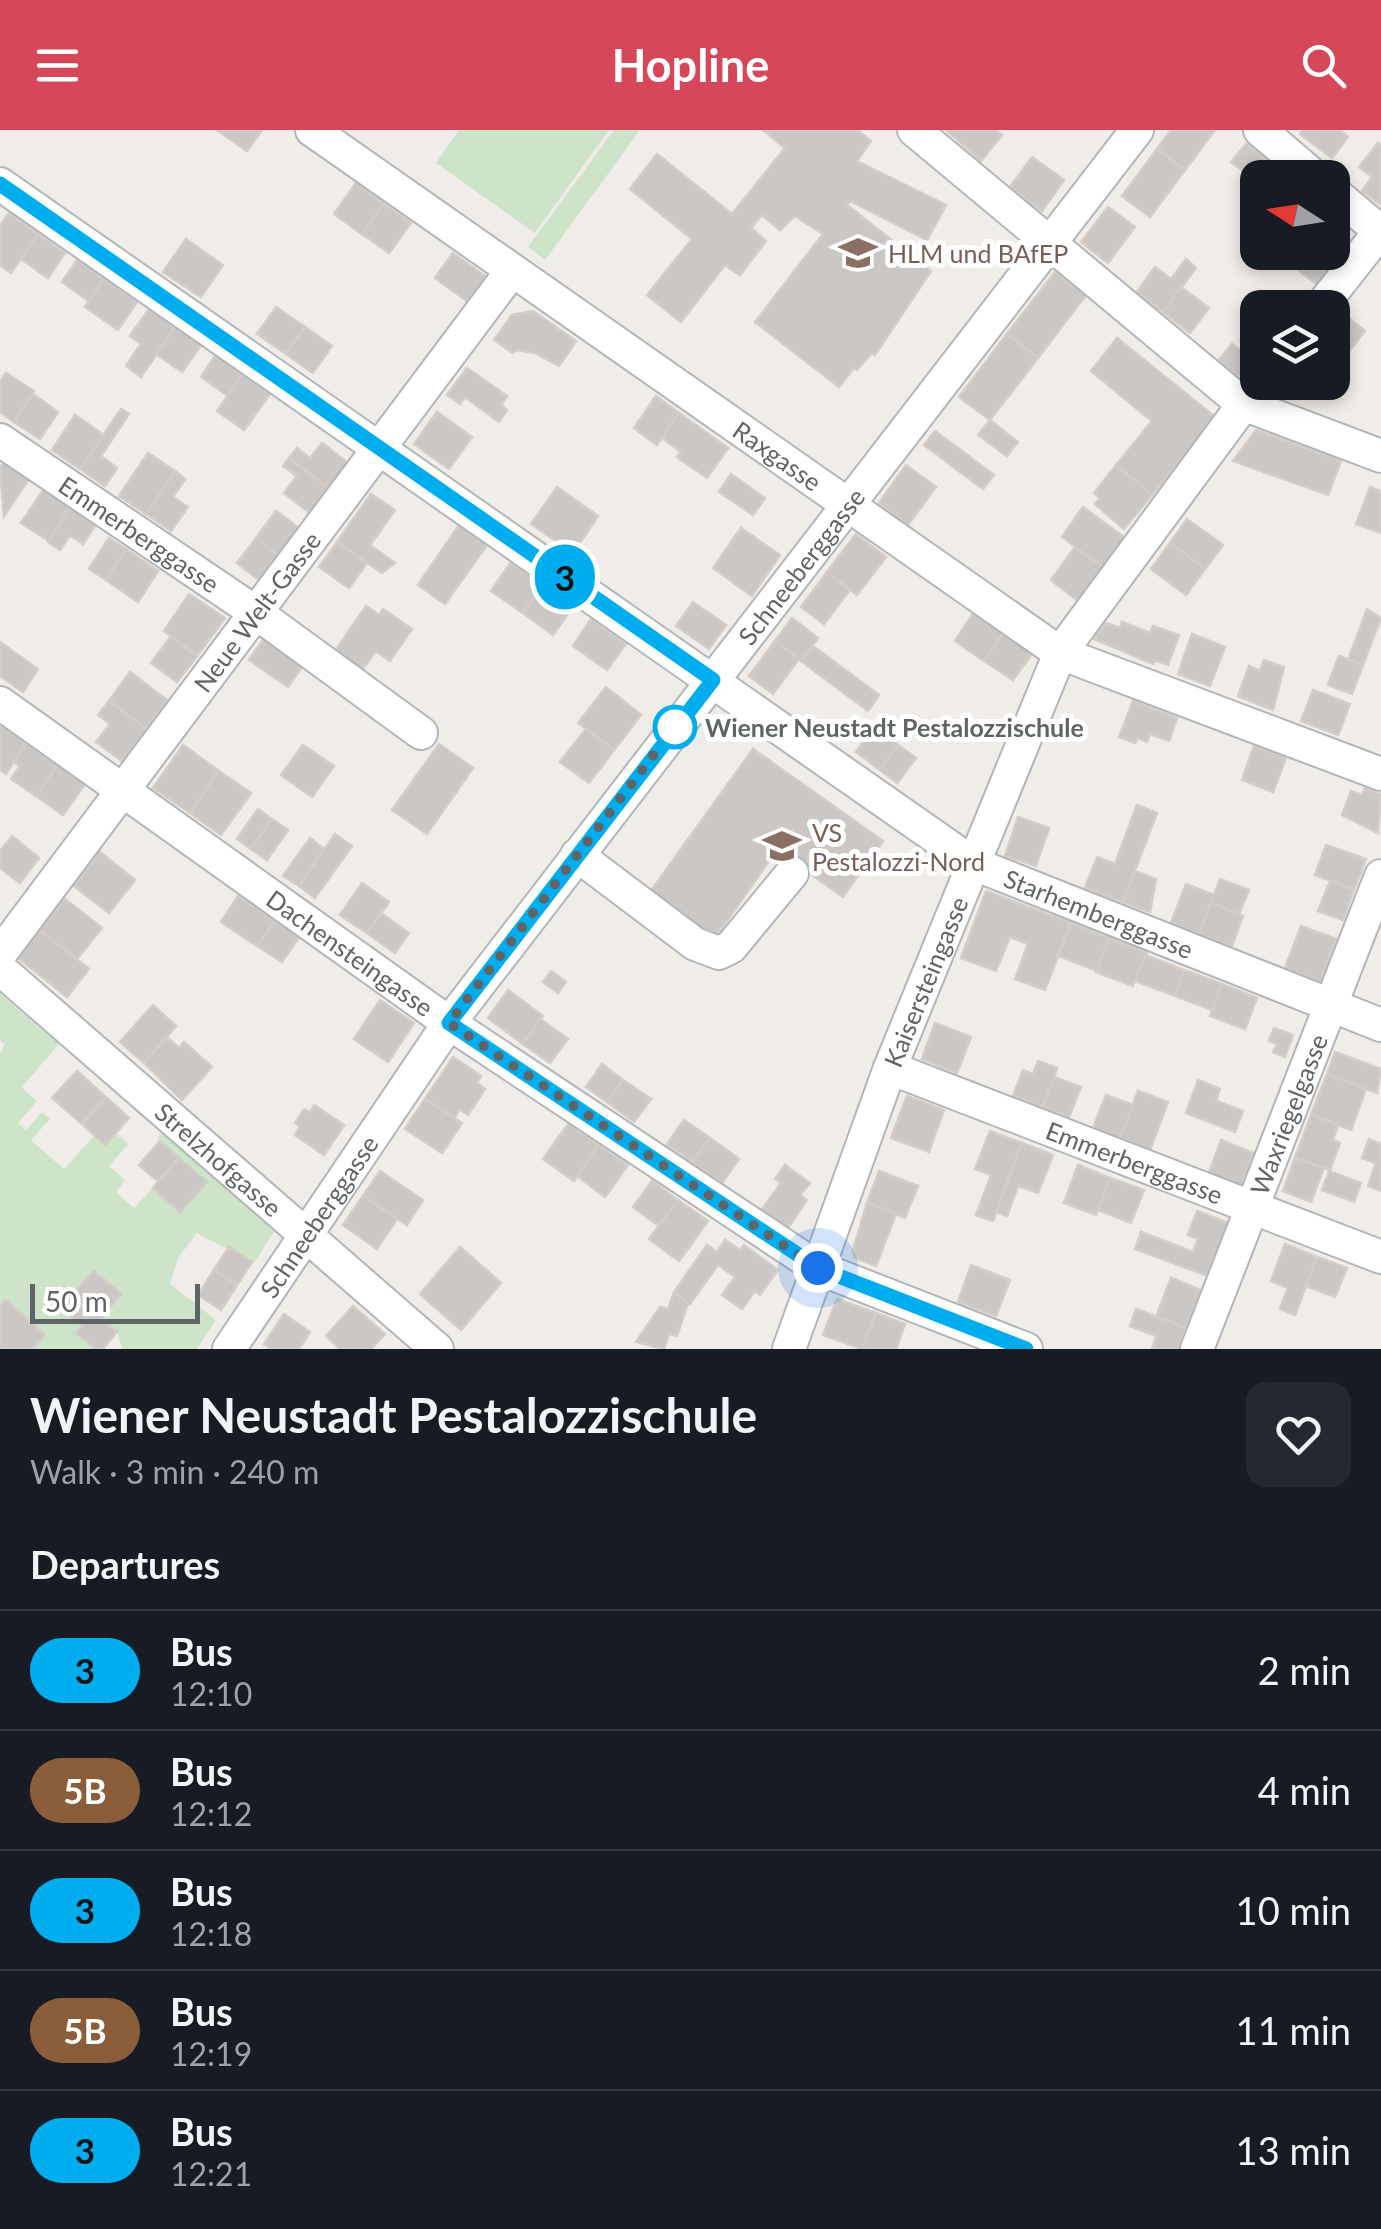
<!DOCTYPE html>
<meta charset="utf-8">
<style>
:root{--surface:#171b24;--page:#242831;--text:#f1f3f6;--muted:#9ea1a6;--line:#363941;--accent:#d64859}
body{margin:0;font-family:Lato,sans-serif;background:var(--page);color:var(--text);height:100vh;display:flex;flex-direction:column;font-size:38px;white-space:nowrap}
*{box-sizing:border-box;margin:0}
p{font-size:32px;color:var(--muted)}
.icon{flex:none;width:55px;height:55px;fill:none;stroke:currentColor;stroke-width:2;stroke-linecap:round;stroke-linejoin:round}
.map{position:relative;height:1219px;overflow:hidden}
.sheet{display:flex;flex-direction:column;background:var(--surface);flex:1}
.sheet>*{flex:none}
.badge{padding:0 20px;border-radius:32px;font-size:35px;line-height:65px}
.needle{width:65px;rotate:282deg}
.tools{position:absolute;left:1240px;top:30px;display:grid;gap:20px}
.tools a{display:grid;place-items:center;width:110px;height:110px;border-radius:20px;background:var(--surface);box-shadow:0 5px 15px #0003;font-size:50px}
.scale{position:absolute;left:30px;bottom:25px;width:170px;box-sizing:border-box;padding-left:10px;border:5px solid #5f6466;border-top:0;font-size:28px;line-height:35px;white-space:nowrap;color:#5f6466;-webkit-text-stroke:8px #fff;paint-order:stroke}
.you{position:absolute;width:50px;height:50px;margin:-25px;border:8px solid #fff;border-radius:50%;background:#1a73e8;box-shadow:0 0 0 15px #1a73e833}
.map>.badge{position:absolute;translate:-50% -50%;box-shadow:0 0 0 5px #fff}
h2{padding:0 30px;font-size:38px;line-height:90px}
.round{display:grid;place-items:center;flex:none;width:105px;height:105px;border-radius:20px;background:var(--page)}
.headline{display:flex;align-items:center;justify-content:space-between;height:170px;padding:0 30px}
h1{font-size:48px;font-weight:700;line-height:75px}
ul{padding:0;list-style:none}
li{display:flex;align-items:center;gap:30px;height:120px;padding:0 30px;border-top:2px solid var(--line)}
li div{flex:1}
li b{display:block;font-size:38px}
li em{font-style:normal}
li .badge{min-width:110px;font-weight:700;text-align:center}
header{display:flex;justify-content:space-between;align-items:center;height:130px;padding:0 30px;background:var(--accent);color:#fff;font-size:45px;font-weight:700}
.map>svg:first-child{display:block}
.green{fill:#cee4c8}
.building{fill:#cbc7c5;stroke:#d4cdc7;stroke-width:2.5}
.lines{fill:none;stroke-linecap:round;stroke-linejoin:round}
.minor-casing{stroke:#b3b6b8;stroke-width:36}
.minor{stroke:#fff;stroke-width:32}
.line-casing{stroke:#fff;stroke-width:22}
.line{stroke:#00aeef;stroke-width:15}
.walk{stroke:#5f6466;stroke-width:10;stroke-dasharray:0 18}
.stop-dot{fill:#fff;stroke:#00aeef;stroke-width:5}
.labels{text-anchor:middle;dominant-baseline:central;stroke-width:10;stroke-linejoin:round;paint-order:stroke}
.education-label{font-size:25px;fill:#785e54;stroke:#fff;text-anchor:start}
.street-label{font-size:25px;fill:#5f6466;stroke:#fff}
.stop-label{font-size:25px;font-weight:bold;fill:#5f6466;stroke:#fff;text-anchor:start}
</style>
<header><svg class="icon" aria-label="menu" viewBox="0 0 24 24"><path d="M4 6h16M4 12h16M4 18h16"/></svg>Hopline<svg class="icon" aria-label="search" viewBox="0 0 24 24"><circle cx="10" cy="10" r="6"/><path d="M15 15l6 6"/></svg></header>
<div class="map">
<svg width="1381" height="1219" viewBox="0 0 1381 1219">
<rect width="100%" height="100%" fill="#f0ece8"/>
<!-- green -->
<g class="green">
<polygon points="459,0 609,0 535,103 436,33"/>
<polygon points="614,0 640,0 545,130 528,117"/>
<polygon points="0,864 59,914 22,957 37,971 18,993 26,1000 42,982 50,989 31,1010 64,1039 94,1006 105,1015 116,1003 128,1014 109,1036 125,1050 116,1062 134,1078 153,1058 180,1082 206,1052 157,1008 162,1002 276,1099 254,1133 197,1103 178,1128 170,1154 216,1190 197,1219 122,1219 117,1202 101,1188 121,1164 94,1141 62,1178 82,1196 77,1204 96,1219 33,1219 45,1205 6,1170 0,1176 0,924 5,914 0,910"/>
</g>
<!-- building -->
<g class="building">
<polygon points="217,0 262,0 247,21"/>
<polygon points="763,0 857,0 871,11 857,31 946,75 927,110 850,71 847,75 931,141 875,225 872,223 857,240 854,238 839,257 755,192 823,104 795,86 780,100 762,85 751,98 766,111 740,145 725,135 681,192 647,165 692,109 630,59 657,24 732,84 785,18"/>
<polygon points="946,0 995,0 1002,5 981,31"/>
<polygon points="1171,0 1215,0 1185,40 1157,19"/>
<polygon points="1303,0 1340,0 1348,7 1332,28 1300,4"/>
<polygon points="1378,13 1381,16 1381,75 1362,61 1372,47 1359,37"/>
<polygon points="1246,14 1276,37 1267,48 1258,48 1258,52 1231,32"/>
<polygon points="1157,19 1185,40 1150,87 1122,66"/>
<polygon points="1032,27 1064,50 1042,81 1010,57"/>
<polygon points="356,53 384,74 362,104 334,84"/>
<polygon points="384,74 411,93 389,123 362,104"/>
<polygon points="1108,77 1135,97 1108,133 1081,112"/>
<polygon points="9,83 38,104 11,143 0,135 0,96"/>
<polygon points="1332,99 1351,113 1318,155 1289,133 1297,122 1332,122"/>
<polygon points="38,104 65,123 48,148 21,129"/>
<polygon points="186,109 223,135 201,167 163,142"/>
<polygon points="453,123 489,149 471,174 435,148"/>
<polygon points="1186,129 1196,138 1163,182 1137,162 1155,137 1171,149"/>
<polygon points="77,130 104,149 89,171 62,152"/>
<polygon points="1055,142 1086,165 1038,228 1007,204"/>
<polygon points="104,149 137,172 118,200 85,177"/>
<polygon points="1181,157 1209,178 1190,203 1163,182"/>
<polygon points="276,177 305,197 286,224 257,204"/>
<polygon points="149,179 175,197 141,247 126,236 141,214 130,206"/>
<polygon points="533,181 576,211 559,236 535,223 516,220 513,223 494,210 512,185"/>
<polygon points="1345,185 1365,201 1339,234 1332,229 1332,202"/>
<polygon points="175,197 201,215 182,242 156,224"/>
<polygon points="305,197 332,216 313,243 286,224"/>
<polygon points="1007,204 1038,228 990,290 959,267"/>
<polygon points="1117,208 1215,287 1152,365 1116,335 1152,291 1091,241"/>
<polygon points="1255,210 1258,230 1243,250 1218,231 1232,214 1244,223"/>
<polygon points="215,226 242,245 228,266 201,247"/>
<polygon points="467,238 507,266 501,275 507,280 499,292 465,267 460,274 447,265"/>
<polygon points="6,243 34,261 14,292 0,282 0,252"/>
<polygon points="242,245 270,264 244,300 217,281"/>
<polygon points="33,264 58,282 40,309 14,292"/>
<polygon points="656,266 679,283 657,315 634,298"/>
<polygon points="121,279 129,284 101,326 117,338 105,356 80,339"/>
<polygon points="437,282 472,307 449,339 414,314"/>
<polygon points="679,283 728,318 707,348 677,327 681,322 662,308"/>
<polygon points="75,285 104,305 80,339 52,320"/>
<polygon points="990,290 1018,312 1007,326 978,305"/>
<polygon points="1256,300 1341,331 1328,365 1233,331"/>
<polygon points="935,301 994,345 983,359 924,315"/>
<polygon points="322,313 348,333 328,358 289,328 297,318 310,328"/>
<polygon points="148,323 175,341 146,384 119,366"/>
<polygon points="289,328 328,358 310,383 284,363 297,346 283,336"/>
<polygon points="4,332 29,349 4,386 0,338"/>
<polygon points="906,335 936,357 908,395 879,373"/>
<polygon points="1116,335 1152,365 1124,399 1095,374 1100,368 1094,363"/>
<polygon points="175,341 185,349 173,367 188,377 171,401 146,384"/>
<polygon points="731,344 765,368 753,385 719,362"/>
<polygon points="557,357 598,386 573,423 531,394"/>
<polygon points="1370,357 1381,361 1381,403 1356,394"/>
<polygon points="44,359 71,377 49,411 21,393"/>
<polygon points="371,364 395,380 370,415 395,433 382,443 337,412"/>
<polygon points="71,377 96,394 83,414 70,405 60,420 48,412"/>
<polygon points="1083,377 1125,408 1103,437 1062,407"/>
<polygon points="276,381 299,398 278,425 256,408"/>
<polygon points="1187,389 1223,415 1205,439 1170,413"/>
<polygon points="459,395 487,415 445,474 418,455"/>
<polygon points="741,398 780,425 752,466 713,438"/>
<polygon points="856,404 886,427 857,465 827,442"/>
<polygon points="109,408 126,419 106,450 89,439"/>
<polygon points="256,408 278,425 259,450 237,433"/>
<polygon points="337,412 367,433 349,458 319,437"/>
<polygon points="1170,413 1205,439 1186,465 1151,439"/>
<polygon points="1075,417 1103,437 1078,471 1051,450"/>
<polygon points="126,419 158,441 138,472 106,450"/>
<polygon points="511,432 543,455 523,483 491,461"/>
<polygon points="827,442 850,460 824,494 801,477"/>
<polygon points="543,455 573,476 553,505 523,483"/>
<polygon points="189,464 225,488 197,526 164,501"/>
<polygon points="693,472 726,495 709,519 676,496"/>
<polygon points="366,476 379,485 383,479 412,499 390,531 376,521 362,540 335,521"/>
<polygon points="1367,479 1381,488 1363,535 1348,530"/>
<polygon points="974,482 1004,502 984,531 955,511"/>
<polygon points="792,488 818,508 801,531 775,511"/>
<polygon points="591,489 626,514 607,540 573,516"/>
<polygon points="1122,492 1150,503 1153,496 1179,505 1168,535 1154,530 1153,534 1094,509 1106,493 1120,498"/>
<polygon points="1004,502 1033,522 1013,550 984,531"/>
<polygon points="1192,504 1225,517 1210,556 1178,544"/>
<polygon points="171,506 197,526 177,552 151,533"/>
<polygon points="265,507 304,534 288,557 249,530"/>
<polygon points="775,511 799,529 773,564 749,546"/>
<polygon points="0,512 38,539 23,562 0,546"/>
<polygon points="813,516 879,565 868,581 801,531"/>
<polygon points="1339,526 1363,535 1352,564 1328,555"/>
<polygon points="1264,530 1284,537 1273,580 1238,566 1249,536 1260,541"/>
<polygon points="130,542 167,570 146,599 109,571"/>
<polygon points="606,557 641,585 614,620 578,593"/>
<polygon points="1313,560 1350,574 1338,605 1301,591"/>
<polygon points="109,571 146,599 122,631 96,612 110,594 98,585"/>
<polygon points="1133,571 1177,588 1169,611 1150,604 1147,612 1138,608 1135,613 1119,607"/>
<polygon points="879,590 889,597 883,604 898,615 880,640 856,622"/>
<polygon points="0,595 26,613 6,644 0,640"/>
<polygon points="586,599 614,620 589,653 560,632"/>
<polygon points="26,613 58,635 36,666 11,649 20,636 14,632"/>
<polygon points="439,614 473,638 427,704 392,680"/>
<polygon points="183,615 219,641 190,683 153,658"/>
<polygon points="303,615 334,636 312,667 281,645"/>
<polygon points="898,615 916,628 897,653 880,640"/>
<polygon points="1254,616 1286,628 1273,662 1242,650"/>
<polygon points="753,619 883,711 843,767 777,720 714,809 650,762"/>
<polygon points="58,635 85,654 63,685 36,666"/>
<polygon points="219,641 251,663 221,705 190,683"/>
<polygon points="1365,658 1381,664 1378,703 1342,685 1351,661 1362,665"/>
<polygon points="1137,675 1157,683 1123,772 1085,758 1097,727 1115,734"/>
<polygon points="258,679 272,689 251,719 237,709"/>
<polygon points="1018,687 1049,698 1036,736 1005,726"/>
<polygon points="272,689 288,700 267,730 251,719"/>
<polygon points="335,704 352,716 315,768 299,756"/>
<polygon points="12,706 39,728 20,753 0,738 0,721"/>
<polygon points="310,708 324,719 299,756 283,746"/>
<polygon points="1326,715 1366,729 1354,760 1315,745"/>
<polygon points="100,722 135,750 109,783 74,756"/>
<polygon points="1135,741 1156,749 1150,782 1123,772"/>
<polygon points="1220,749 1249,760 1239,784 1211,773"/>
<polygon points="1330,751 1354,760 1343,790 1318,781"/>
<polygon points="362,753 389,772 367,803 340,785"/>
<polygon points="1186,754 1214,765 1199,804 1171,793"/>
<polygon points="986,761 1071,793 1045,860 1015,849 1028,814 1010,807 996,841 961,828"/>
<polygon points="238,766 275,791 257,816 221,792"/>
<polygon points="65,769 102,798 77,829 40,800"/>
<polygon points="1211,773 1243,786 1232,816 1199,804"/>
<polygon points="381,783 409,803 395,823 367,803"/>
<polygon points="275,791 299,807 282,832 257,816"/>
<polygon points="1071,793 1109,808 1097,841 1058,826"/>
<polygon points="1301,796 1336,809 1320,851 1285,838"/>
<polygon points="40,800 89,839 67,867 18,828"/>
<polygon points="1109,808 1147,822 1133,856 1096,842"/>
<polygon points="1145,825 1184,840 1175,866 1135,851"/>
<polygon points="1184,840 1222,854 1212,880 1175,866"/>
<polygon points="551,841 566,852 558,863 543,852"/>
<polygon points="1222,854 1257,868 1245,899 1210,886"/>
<polygon points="508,860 543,886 523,914 488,888"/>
<polygon points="380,870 414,893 388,932 354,909"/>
<polygon points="153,875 176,896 144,933 120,912"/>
<polygon points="540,889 568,909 550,933 523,914"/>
<polygon points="935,893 971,907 957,943 922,929"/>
<polygon points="1274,898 1293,905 1285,927 1273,922 1277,914 1269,911"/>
<polygon points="167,907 179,918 184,912 212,937 182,970 144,933"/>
<polygon points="1335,922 1381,939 1377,963 1327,944"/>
<polygon points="453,927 481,946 477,953 485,959 468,985 460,979 454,988 425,969"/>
<polygon points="1038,931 1057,938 1043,977 1013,966 1023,940 1033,944"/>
<polygon points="602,934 623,950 607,972 586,957"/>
<polygon points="77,941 106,967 82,994 52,968"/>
<polygon points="1327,944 1366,959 1351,1000 1311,985"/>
<polygon points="1054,947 1081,957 1069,987 1043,977"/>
<polygon points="623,950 651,969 634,992 607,972"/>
<polygon points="1198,950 1220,959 1216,971 1243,981 1235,1002 1186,983"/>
<polygon points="1138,961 1168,972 1150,1020 1120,1008"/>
<polygon points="1106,965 1133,975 1120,1008 1093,998"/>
<polygon points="907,966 944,980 929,1022 891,1008"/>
<polygon points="106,967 129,988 105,1015 82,994"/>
<polygon points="425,969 462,993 442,1023 405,999"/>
<polygon points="314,975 344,995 324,1025 295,1005 300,996 295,993 304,979 310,982"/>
<polygon points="1311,985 1338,995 1333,1010 1340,1013 1330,1040 1295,1028"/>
<polygon points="684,990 710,1008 692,1032 667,1014"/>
<polygon points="569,993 599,1015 574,1051 543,1029"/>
<polygon points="990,1001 1022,1013 993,1091 976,1085 991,1045 975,1039"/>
<polygon points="710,1008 739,1029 722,1053 692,1032"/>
<polygon points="1369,1009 1381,1014 1381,1061 1368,1056 1376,1033 1362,1028"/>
<polygon points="1221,1010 1253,1023 1241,1057 1208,1045"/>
<polygon points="160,1011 179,1028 158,1051 139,1035"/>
<polygon points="1022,1013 1053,1025 1038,1063 1018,1056 1007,1086 996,1082"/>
<polygon points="599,1015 628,1035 605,1067 577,1046"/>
<polygon points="179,1028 207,1052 180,1082 153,1058"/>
<polygon points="1295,1028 1324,1038 1311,1072 1283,1061"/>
<polygon points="785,1035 810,1053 800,1065 807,1070 786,1101 760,1082 781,1053 775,1049"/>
<polygon points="1078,1035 1110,1048 1096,1085 1064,1073"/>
<polygon points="380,1041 423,1070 407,1095 363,1066"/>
<polygon points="879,1041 918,1056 905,1088 867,1073"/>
<polygon points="1329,1041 1361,1053 1354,1072 1322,1060"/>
<polygon points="1110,1048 1144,1060 1131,1093 1098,1080"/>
<polygon points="652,1051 678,1070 659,1096 633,1077"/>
<polygon points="363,1066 397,1089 377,1119 343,1095"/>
<polygon points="678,1070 708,1091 679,1131 649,1109"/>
<polygon points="867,1073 896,1084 876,1136 855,1128 853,1120"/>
<polygon points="1197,1081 1228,1093 1208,1146 1135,1119 1141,1102 1193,1122 1198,1109 1188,1105"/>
<polygon points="725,1110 740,1120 744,1115 778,1140 760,1165 755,1161 742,1179 722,1165 735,1147 718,1135 690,1174 674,1162 707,1115 717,1122"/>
<polygon points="1285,1114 1317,1127 1295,1185 1280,1179 1288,1158 1271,1151"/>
<polygon points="229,1117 252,1132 237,1155 214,1140"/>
<polygon points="460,1117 501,1153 461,1200 420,1164"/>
<polygon points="1317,1127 1347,1138 1335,1167 1306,1156"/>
<polygon points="971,1135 1010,1150 996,1186 958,1172"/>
<polygon points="214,1140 237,1155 221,1180 198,1165"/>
<polygon points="94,1141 121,1164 101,1188 117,1202 103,1219 96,1219 76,1203 82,1196 61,1178"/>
<polygon points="1171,1148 1201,1160 1186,1198 1156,1187"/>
<polygon points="674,1162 688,1173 677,1206 669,1204 664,1219 636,1212 660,1177 668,1179"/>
<polygon points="837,1169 876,1183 862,1219 823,1205"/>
<polygon points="6,1170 45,1205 33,1219 0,1219 0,1176"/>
<polygon points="353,1176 385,1204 371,1219 340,1219 326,1206"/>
<polygon points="1136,1179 1186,1198 1179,1219 1152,1219 1156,1206 1130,1196"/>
<polygon points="876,1183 905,1194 896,1219 862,1219"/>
<polygon points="284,1184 310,1202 299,1219 271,1219 264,1214"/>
</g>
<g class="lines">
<!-- minor casing -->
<g class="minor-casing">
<g id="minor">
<path id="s1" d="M312,0L1060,523L1381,644"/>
<polyline points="914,0 1243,274 1381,326"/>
<polyline points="1260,0 1316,48"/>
<path id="s2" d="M0,54L974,734L1381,895"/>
<polyline points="1332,61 1381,102"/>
<polyline points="1320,178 1381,100"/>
<path id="s3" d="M0,310L255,482L421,603"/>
<path id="s4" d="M0,573L449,893L818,1138L1026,1219"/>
<polyline points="577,725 695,814 719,823 731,817 792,743"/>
<path id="s5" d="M0,824L511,142"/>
<path id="s6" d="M0,839L437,1219"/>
<path id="s7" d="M890,938L1381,1127"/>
<path id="s8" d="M229,1219L449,893L1137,0"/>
<path id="s9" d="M789,1219L890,938L1060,523L1260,252"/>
<path id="s10" d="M1197,1219L1381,746"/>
</g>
</g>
<!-- minor -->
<use href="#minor" class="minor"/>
</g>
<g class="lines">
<!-- line casing -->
<g class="line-casing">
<polyline id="line" points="0,54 713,550 449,893 818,1138 1026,1219"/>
</g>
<!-- line -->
<use href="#line" class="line"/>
<!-- walk -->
<polyline class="walk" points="675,597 449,893 818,1138"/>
</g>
<!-- icons -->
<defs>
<g id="school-bare" transform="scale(3)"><path d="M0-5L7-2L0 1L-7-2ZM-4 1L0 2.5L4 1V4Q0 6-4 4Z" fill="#8d6e63" stroke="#fff" stroke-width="2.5" paint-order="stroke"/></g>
</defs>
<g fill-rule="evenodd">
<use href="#school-bare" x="858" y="123"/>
<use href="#school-bare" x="782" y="716"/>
</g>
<!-- markers -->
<circle class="stop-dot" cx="675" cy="597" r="20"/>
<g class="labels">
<!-- education labels -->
<g class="education-label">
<text x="888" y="123">HLM und BAfEP</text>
<text x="812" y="702">VS<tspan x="812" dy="29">Pestalozzi-Nord</tspan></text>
</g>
<!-- street labels -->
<g class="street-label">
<text stroke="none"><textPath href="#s1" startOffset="568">Raxgasse</textPath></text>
<text stroke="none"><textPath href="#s3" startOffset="168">Emmerberggasse</textPath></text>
<text stroke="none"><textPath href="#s8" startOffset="970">Schneeberggasse</textPath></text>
<text stroke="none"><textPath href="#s5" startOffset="428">Neue Welt-Gasse</textPath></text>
<text stroke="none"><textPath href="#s2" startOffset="1322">Starhemberggasse</textPath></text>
<text stroke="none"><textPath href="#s4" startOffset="430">Dachensteingasse</textPath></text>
<text stroke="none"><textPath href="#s9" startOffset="392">Kaisersteingasse</textPath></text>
<text stroke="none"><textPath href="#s10" startOffset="252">Waxriegelgasse</textPath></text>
<text stroke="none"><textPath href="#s6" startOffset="290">Strelzhofgasse</textPath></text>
<text stroke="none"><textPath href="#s7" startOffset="262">Emmerberggasse</textPath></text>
<text stroke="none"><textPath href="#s8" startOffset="160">Schneeberggasse</textPath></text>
</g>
<!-- stop labels -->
<g class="stop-label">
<text x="705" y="597">Wiener Neustadt Pestalozzischule</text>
</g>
</g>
</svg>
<div class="tools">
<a><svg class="needle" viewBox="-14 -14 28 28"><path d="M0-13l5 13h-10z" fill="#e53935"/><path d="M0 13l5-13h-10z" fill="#9ea1a6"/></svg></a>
<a><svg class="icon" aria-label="layers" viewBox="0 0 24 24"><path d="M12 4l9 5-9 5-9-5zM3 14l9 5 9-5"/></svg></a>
</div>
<div class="scale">50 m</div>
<div class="you" style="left:818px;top:1138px"></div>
<b class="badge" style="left:565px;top:447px;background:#00aeef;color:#111">3</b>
</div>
<section class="sheet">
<div class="headline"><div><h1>Wiener Neustadt Pestalozzischule</h1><p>Walk · 3 min · 240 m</p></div><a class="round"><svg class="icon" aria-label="heart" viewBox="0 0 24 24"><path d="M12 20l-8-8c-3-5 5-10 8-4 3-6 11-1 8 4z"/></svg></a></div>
<h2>Departures</h2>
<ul>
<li><span class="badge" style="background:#00aeef;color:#111">3</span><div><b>Bus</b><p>12:10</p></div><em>2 min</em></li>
<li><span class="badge" style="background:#8b5d3b;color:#fff">5B</span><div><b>Bus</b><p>12:12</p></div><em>4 min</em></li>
<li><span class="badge" style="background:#00aeef;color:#111">3</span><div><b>Bus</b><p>12:18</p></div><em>10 min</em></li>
<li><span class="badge" style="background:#8b5d3b;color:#fff">5B</span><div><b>Bus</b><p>12:19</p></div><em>11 min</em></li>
<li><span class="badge" style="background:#00aeef;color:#111">3</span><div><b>Bus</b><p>12:21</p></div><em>13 min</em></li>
</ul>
</section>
